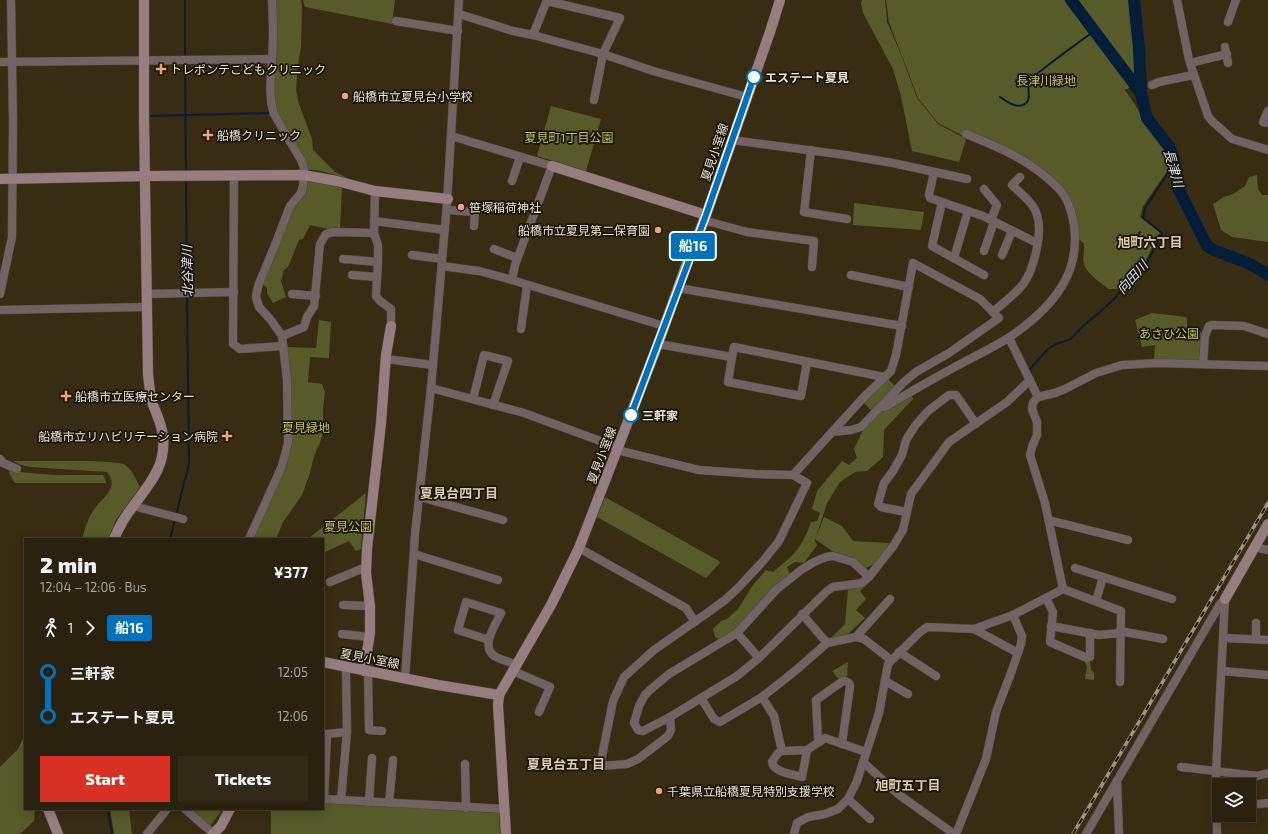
<!DOCTYPE html>
<meta charset="utf-8">
<style>
:root{--surface:#2a210e;--page:#322917;--text:#f1f3f6;--muted:#a5a39e;--line:#463e2e;--accent:#d93025}
body{margin:0;font-family:"Exo 2","Noto Sans JP",sans-serif;background:var(--page);color:var(--text);height:100vh;display:flex;flex-direction:column;font-size:15px;white-space:nowrap}
*{box-sizing:border-box;margin:0}
p{font-size:13px;color:var(--muted)}
.icon{flex:none;width:22px;height:22px;fill:none;stroke:currentColor;stroke-width:2;stroke-linecap:round;stroke-linejoin:round}
.map{position:relative;flex:1;overflow:hidden}
.drawer{position:absolute;left:24px;top:538px;width:300px;height:272px;display:flex;flex-direction:column;background:var(--surface);border-radius:0px;box-shadow:0 2px 10px #0003,0 0 0 1px var(--line)}
.drawer>*{flex:none}
.badge{padding:0 8px;border-radius:3px;font-size:14px;line-height:26px}
.tools{position:absolute;left:1212px;top:778px;display:grid;gap:8px}
.tools a{display:grid;place-items:center;width:44px;height:44px;border-radius:0px;background:var(--surface);box-shadow:0 2px 10px #0003,0 0 0 1px var(--line);font-size:20px}
.map>.badge{position:absolute;translate:-50% -50%;box-shadow:0 0 0 2px #fff}
.legs{display:flex;align-items:center;gap:6px;height:44px;padding:0 16px;font-size:13px}
.legs p{margin-inline-start:auto}
.head{display:flex;align-items:center;justify-content:space-between;height:68px;padding:0 16px}
h1{font-size:22px;font-weight:800;line-height:30px}
.button{display:flex;gap:8px;margin-top:auto;padding:8px 16px}
.button a{flex:1;height:46px;border-radius:0px;background:var(--accent);color:#fff;font-size:16px;font-weight:800;line-height:46px;text-align:center}
.button a+a{background:var(--page);color:var(--text)}
ul{padding:0 16px;list-style:none}
li{display:flex;align-items:center;gap:14px;height:44px;font-size:15px}
li i{display:grid;place-items:center;width:6px;height:100%;margin:0 5px;background:currentColor}
li i::after{content:'';width:10px;height:10px;margin:-5px;border:3px solid;border-radius:50%;background:var(--surface)}
li p{margin-inline-start:auto}
li:first-child i{background:linear-gradient(#0000 50%,currentColor 0)}
li:last-child i{background:linear-gradient(currentColor 50%,#0000 0)}
.map>svg:first-child{display:block}
.green{fill:#565b29}
.lines{fill:none;stroke-linecap:round;stroke-linejoin:round}
.stream{stroke:#051e38;stroke-width:2}
.river{stroke:#051e38;stroke-width:12}
.street-casing{stroke:#544932;stroke-width:9}
.secondary-casing{stroke:#544932;stroke-width:11}
.street{stroke:#716263;stroke-width:8}
.secondary{stroke:#967e80;stroke-width:10}
.rail-casing{stroke:#9f9682;stroke-width:3.5}
.rail{stroke:#1b150a;stroke-width:2;stroke-dasharray:6;stroke-linecap:butt}
.line-1-casing{stroke:#fff;stroke-width:9}
.line-1{stroke:#0072bc;stroke-width:6}
.poi-dot{fill:#f1a17b;stroke:#1b150a;stroke-width:1.5}
.stop-1-dot{fill:#fff;stroke:#0072bc;stroke-width:2}
.labels{text-anchor:middle;dominant-baseline:central;stroke-width:3.5;stroke-linejoin:round;paint-order:stroke}
.poi-label{font-size:12px;fill:#eae2d3;stroke:#1b150a;text-anchor:start}
.stop-label{font-size:12px;font-weight:bold;fill:#eae2d3;stroke:#1b150a;text-anchor:start}
.park-label{font-size:12px;fill:#bec760;stroke:#1b150a}
.street-label{font-size:12px;fill:#eae2d3;stroke:#1b150a}
.water-label{font-size:13px;font-style:italic;fill:#d6e4f3;stroke:#1b150a}
.neighbourhood-label{font-size:13px;font-weight:bold;fill:#dcccae;stroke:#1b150a}
</style>
<div class="map">
<svg width="1268" height="834" viewBox="0 0 1268 834">
<rect width="100%" height="100%" fill="#382c13"/>
<!-- green -->
<g class="green">
<polygon points="275,0 301,0 302,7 301,47 298,65 296,90 299,104 312,139 313,150 335,172 350,179 321,171 305,169 276,112 273,97"/>
<polygon points="303,0 395,0 392,24 305,7"/>
<polygon points="862,0 885,0 887,22 902,57 917,98 938,124 966,139 959,162 912,151 901,96 893,69 863,13 861,3"/>
<path d="M886,0H1135L1140,82L1125,90L1169,155L1170,164L1168,170L1143,206L1140,217L1160,232L1146,260L1134,275L1118,289H1109C1102,284 1086,273 1084,264C1082,257 1085,251 1084,244L1079,239L1072,207L1025,158L965,137L938,123L918,98L889,22Z"/>
<polygon points="551,106 601,119 586,171 537,156"/>
<polygon points="1257,175 1258,189 1262,195 1268,195 1268,242 1232,237 1221,230 1213,204 1224,197 1233,194 1245,186 1249,177"/>
<polygon points="305,180 342,187 340,229 328,229 310,225 303,239 299,240 288,267 284,270 281,281 286,297 273,303 267,293 267,288 262,284 291,208"/>
<polygon points="854,203 924,212 921,230 853,225"/>
<polygon points="1152,313 1187,317 1187,331 1201,332 1199,360 1154,360 1155,345 1142,347 1135,320"/>
<polygon points="319,320 331,322 329,358 310,357 308,382 322,384 325,392 323,408 323,434 319,445 314,456 310,473 302,495 283,522 276,539 251,539 283,467 287,347 316,348"/>
<polygon points="887,378 896,387 872,411 863,402"/>
<path d="M912,396L913,399L884,430L883,457L867,471L855,472L840,482L827,503L816,537L824,517L842,526L853,541L889,543C884,553 876,566 865,568L855,558L835,553L815,539V541L817,545L804,563L795,562L787,567L791,576L738,630L721,640L715,637L713,629L721,621L727,619L738,609L753,585L766,570L773,572C794,555 802,548 811,522L817,521L820,513L812,509L817,491L842,461L849,465L857,458L854,449C861,434 868,417 883,409C892,403 902,400 912,396Z"/>
<path d="M13,461H89L110,462L124,464L131,470L140,487L116,520L108,539H82C85,529 88,518 94,509C103,497 120,488 107,472L31,467L21,465Z"/>
<path d="M9,470C40,476 71,475 103,475L105,479L106,483H15L9,473Z"/>
<polygon points="366,493 361,549 356,551 349,541 323,553 323,539 310,539 309,538"/>
<polygon points="605,497 719,561 720,563 706,578 597,517"/>
<polygon points="869,582 860,591 866,599 856,610 865,618 847,635 830,639 845,624 848,589 857,588"/>
<polygon points="1084,660 1087,662 1090,660 1091,670 1094,673 1094,680 1085,679 1087,667"/>
<polygon points="848,662 847,676 840,681 832,671"/>
<polygon points="25,734 25,809 35,809 34,821 20,834 0,834 0,767 18,749"/>
<polygon points="323,802 499,813 500,834 271,834 271,809 323,809"/>
<polygon points="110,809 129,809 132,834 114,834"/>
<polygon points="189,809 223,809 209,827"/>
</g>
<g class="lines">
<!-- stream -->
<g class="stream">
<polyline points="185,0 185,58"/>
<polyline points="185,63 186,172"/>
<path d="M1000,97C1006,101 1015,108 1023,105C1034,100 1025,88 1030,80C1033,76 1038,73 1042,70C1059,56 1077,44 1094,31"/>
<polyline points="151,116 269,113"/>
<polyline points="186,179 187,290"/>
<polyline points="1138,235 1140,232"/>
<polyline points="1029,370 1048,349 1056,344 1071,339 1083,326 1100,312 1115,298 1123,288 1133,280 1147,263 1162,233 1143,218 1145,208 1174,164"/>
<polyline points="176,515 189,464 187,295"/>
<polyline points="170,539 175,519"/>
<polyline points="108,809 112,834"/>
</g>
<!-- river -->
<g class="river">
<polyline points="1071,0 1141,93"/>
<polyline points="1134,0 1139,49 1141,93 1147,118 1170,148 1174,159 1178,188 1207,246 1214,250 1250,264 1268,275"/>
</g>
<!-- street casing -->
<g class="street-casing">
<g id="street">
<polyline points="1177,0 1189,60 1208,116 1212,121 1232,139 1268,150"/>
<polyline points="547,1 620,18 603,54 594,100"/>
<polyline points="459,14 513,31 533,35 603,54 653,71 747,97"/>
<polyline points="396,21 458,31"/>
<polyline points="1228,22 1236,0"/>
<polyline points="533,35 547,0"/>
<polyline points="1225,47 1228,63"/>
<polyline points="0,62 272,59"/>
<polyline points="1190,63 1227,54"/>
<polyline points="1152,85 1159,82 1193,75"/>
<polyline points="1268,111 1263,122 1268,123"/>
<polyline points="451,136 552,166 515,265 512,280 664,326"/>
<polyline points="732,140 845,155 893,163 967,179"/>
<polyline points="811,150 804,212 847,219"/>
<polyline points="934,172 929,195 930,198 983,216 1037,243"/>
<polyline points="234,175 233,344 240,349 283,346"/>
<polyline points="512,181 520,157"/>
<polyline points="984,189 997,205 991,220"/>
<polyline points="375,191 374,233 378,245 378,262 376,296 380,301 391,309 391,326"/>
<polyline points="942,202 932,246 984,275"/>
<polyline points="447,210 475,212 474,226"/>
<polyline points="703,220 747,232 814,241 812,267"/>
<polyline points="374,221 445,230"/>
<polyline points="494,249 517,258"/>
<polyline points="984,251 994,222"/>
<polyline points="412,255 442,259"/>
<polyline points="1002,255 1012,231"/>
<polyline points="954,258 968,211"/>
<polyline points="343,259 378,262"/>
<polyline points="442,266 479,271 512,280"/>
<polyline points="352,275 377,277"/>
<polyline points="851,275 909,287"/>
<polyline points="678,288 902,326"/>
<polyline points="0,294 12,237 13,120 11,0"/>
<polyline points="146,294 234,292"/>
<polyline points="292,294 316,296"/>
<polyline points="0,310 146,307"/>
<path d="M993,312C1003,303 1016,294 1024,283C1034,268 1043,232 1037,215C1034,203 1020,193 1012,185L1020,177"/>
<polyline points="521,329 527,285"/>
<polyline points="282,336 304,327 307,317 314,306 320,244 326,234 334,232 374,233"/>
<polyline points="1009,338 1038,397"/>
<polyline points="658,344 732,357 734,347 884,377"/>
<polyline points="732,357 728,382 801,396 807,362"/>
<polyline points="386,359 433,365"/>
<polyline points="1203,364 1205,336 1209,326 1212,325 1244,326 1268,334"/>
<polyline points="431,388 524,413 614,446 621,451 699,470 755,474 793,475 807,483 779,541 764,560 739,587 725,600 710,611 654,650 624,677 613,701 600,766 627,764 638,759 668,736 671,730 670,717"/>
<polyline points="473,399 484,355 508,361 493,405"/>
<path d="M883,407L887,406C913,390 940,375 966,361C987,350 1008,340 1026,325C1059,299 1080,268 1074,225C1072,213 1068,198 1059,189C1032,161 1001,148 966,134"/>
<polyline points="0,459 3,463 17,469"/>
<polyline points="793,475 863,398 891,371 896,355 913,263 980,299 999,318 949,353 916,372 904,382 861,427 851,430 832,432"/>
<polyline points="420,497 503,520"/>
<polyline points="133,506 183,519"/>
<polyline points="906,512 881,507 878,504 884,483 893,471 902,455 906,440 915,426 928,411 949,395 956,395 976,424"/>
<polyline points="1050,521 1052,521 1128,540"/>
<path d="M249,539L282,466L288,443L287,380L282,336L271,320L259,307L256,297L258,286L273,250L290,206L301,193L303,186L304,168L301,160L274,114C268,95 271,77 272,59C274,39 273,20 272,0"/>
<polyline points="1255,547 1268,550"/>
<polyline points="579,548 686,608 695,622"/>
<polyline points="414,554 498,580"/>
<polyline points="1075,568 1103,577"/>
<polyline points="869,577 853,562 833,556 826,557 814,562 801,570 776,590 737,633 669,674 651,689 645,695 639,706 634,723 638,730 643,731 670,717 737,676 759,658 827,591 833,587 862,583 869,577 894,545 903,530 911,494 941,453 949,442 1007,402 1030,380"/>
<polyline points="330,582 366,567"/>
<polyline points="1063,589 1045,503 1030,455 1032,447 1037,435 1037,422 1032,409 1033,403 1035,400 1038,397 1055,393 1065,389 1096,373 1122,365 1158,363 1268,366"/>
<polyline points="1046,598 1053,612 1050,642 1087,658 1090,657 1090,633"/>
<polyline points="1096,601 1103,577 1172,599"/>
<polyline points="343,605 370,606"/>
<polyline points="802,614 827,643 856,637 864,639 891,660"/>
<polyline points="1051,626 1099,635 1120,633"/>
<polyline points="974,629 1018,653"/>
<polyline points="1120,631 1163,639"/>
<polyline points="737,633 759,658"/>
<polyline points="342,634 369,637"/>
<polyline points="856,637 890,599"/>
<polyline points="1224,638 1268,640"/>
<polyline points="1256,639 1256,623"/>
<path d="M489,640L458,630L466,602L501,613C496,624 481,644 493,655C497,659 511,662 517,665"/>
<polyline points="899,652 936,676"/>
<polyline points="368,671 369,730 382,731"/>
<polyline points="513,671 550,687 539,712"/>
<polyline points="1222,671 1268,675"/>
<polyline points="405,678 415,534 431,388 447,203 459,0"/>
<polyline points="885,681 908,694"/>
<polyline points="762,697 774,716 782,751"/>
<polyline points="701,698 714,719 720,722 762,697 795,671 827,643"/>
<polyline points="347,732 327,734 324,799 505,809"/>
<polyline points="820,742 818,738 816,700 843,681 845,681 849,683 850,686 842,744"/>
<path d="M807,750L802,777C793,774 774,773 772,762L778,753L782,751L807,750L825,738L866,752"/>
<polyline points="863,762 898,794 954,834"/>
<polyline points="465,764 466,808"/>
<polyline points="1181,767 1257,776 1268,773"/>
<polyline points="1117,781 1119,834"/>
<polyline points="848,799 870,819"/>
<polyline points="341,800 347,732 346,672 345,667"/>
<polyline points="369,802 372,758"/>
<polyline points="389,803 393,760"/>
<polyline points="1249,805 1268,803"/>
<polyline points="185,809 202,824 213,833"/>
<polyline points="1216,817 1234,816 1234,815"/>
<polyline points="147,834 167,809"/>
<polyline points="794,834 797,823 808,817 825,814 838,809 848,799 857,781 879,713 888,664 919,633 927,627 974,629 1013,615 1063,589 1121,611 1120,682"/>
<polyline points="956,834 986,759 996,712 1011,673 1021,644 1022,636 1013,615"/>
<polyline points="1086,834 1220,604 1225,599"/>
<polyline points="1217,834 1216,771 1225,599"/>
</g>
</g>
<!-- secondary casing -->
<g class="secondary-casing">
<g id="secondary">
<polyline points="552,166 706,215"/>
<polyline points="0,179 150,176 303,175 337,181 375,191 448,199"/>
<path d="M114,539C119,527 126,515 134,505C150,483 166,466 163,437C162,425 157,415 153,405C150,395 149,385 148,374L144,118V0"/>
<polyline points="1225,599 1268,524"/>
<polyline points="323,662 438,685 499,695"/>
<polyline points="364,671 370,633 370,606 366,573 367,549 381,423 386,355 391,326"/>
<polyline points="48,809 58,834"/>
<polyline points="213,834 221,826 230,809"/>
<polyline points="506,834 498,705 499,695 551,605 579,548 658,344 687,263 706,215 770,32 780,0"/>
</g>
</g>
<!-- street -->
<use href="#street" class="street"/>
<!-- secondary -->
<use href="#secondary" class="secondary"/>
<!-- rail casing -->
<g class="rail-casing">
<polyline id="rail" points="1073,834 1268,503"/>
</g>
<!-- rail -->
<use href="#rail" class="rail"/>
</g>
<g class="lines">
<!-- line-1 casing -->
<g class="line-1-casing">
<polyline id="line-1" points="631,415 706,215 754,77"/>
</g>
<!-- line-1 -->
<use href="#line-1" class="line-1"/>
</g>
<!-- markers -->
<g class="poi-dot">
<path d="M159 63h4v4h4v4h-4v4h-4v-4h-4v-4h4z"/>
<circle cx="345" cy="96" r="4"/>
<path d="M206 129h4v4h4v4h-4v4h-4v-4h-4v-4h4z"/>
<circle cx="461" cy="207" r="4"/>
<circle cx="658" cy="230" r="4"/>
<path d="M64 390h4v4h4v4h-4v4h-4v-4h-4v-4h4z"/>
<path d="M225 430h4v4h4v4h-4v4h-4v-4h-4v-4h4z"/>
<circle cx="659" cy="791" r="4"/>
</g>
<g class="stop-1-dot">
<circle cx="754" cy="77" r="7"/>
<circle cx="631" cy="415" r="7"/>
</g>
<g class="labels">
<!-- poi labels -->
<g class="poi-label">
<text x="170" y="69">トレポンテこどもクリニック</text>
<text x="353" y="96">船橋市立夏見台小学校</text>
<text x="217" y="135">船橋クリニック</text>
<text x="469" y="207">笹塚稲荷神社</text>
<text x="650" y="230" text-anchor="end">船橋市立夏見第二保育園</text>
<text x="75" y="396">船橋市立医療センター</text>
<text x="218" y="436" text-anchor="end">船橋市立リハビリテーション病院</text>
<text x="667" y="791">千葉県立船橋夏見特別支援学校</text>
</g>
<!-- stop labels -->
<g class="stop-label">
<text x="765" y="77">エステート夏見</text>
<text x="642" y="415">三軒家</text>
</g>
<!-- park labels -->
<g class="park-label">
<text x="1046" y="80">長津川緑地</text>
<text x="569" y="137">夏見町1丁目公園</text>
<text x="1169" y="333">あさひ公園</text>
<text x="306" y="427">夏見緑地</text>
<text x="348" y="526">夏見公園</text>
</g>
<!-- street labels -->
<g class="street-label">
<text transform="translate(714 152) rotate(-71)">夏見小室線</text>
<text transform="translate(601 455) rotate(-69)">夏見小室線</text>
<text transform="translate(370 658) rotate(11)">夏見小室線</text>
</g>
<!-- water labels -->
<g class="water-label">
<text transform="translate(1174 168) rotate(74)">長津川</text>
<text transform="translate(187 271) rotate(-91)">北谷津川</text>
<text transform="translate(1132 277) rotate(-48)">向田川</text>
</g>
<!-- neighbourhood labels -->
<g class="neighbourhood-label">
<text x="1150" y="242">旭町六丁目</text>
<text x="459" y="493">夏見台四丁目</text>
<text x="566" y="764">夏見台五丁目</text>
<text x="908" y="785">旭町五丁目</text>
</g>
</g>
</svg>
<div class="tools">
<a><svg class="icon" aria-label="layers" viewBox="0 0 24 24"><path d="M12 4l9 5-9 5-9-5zM3 14l9 5 9-5"/></svg></a>
</div>
<b class="badge" style="left:693px;top:246px;background:#0072bc;color:#fff">船16</b>
<section class="drawer">
<div class="head"><div><h1>2 min</h1><p>12:04 – 12:06 · Bus</p></div><b>¥377</b></div>
<div class="legs"><svg class="icon" aria-label="walk" viewBox="0 0 24 24"><circle cx="13" cy="4" r="2"/><path d="M13 8l-2 6 4 7M11 14l-3 7M7 12l3-4h3l4 4"/></svg>1<svg class="icon" aria-label="forward" viewBox="0 0 24 24"><path d="M9 5l7 7-7 7"/></svg><b class="badge" style="background:#0072bc;color:#fff">船16</b></div>
<ul>
<li><i style="color:#0072bc"></i><b>三軒家</b><p>12:05</p></li>
<li><i style="color:#0072bc"></i><b>エステート夏見</b><p>12:06</p></li>
</ul>
<div class="button"><a>Start</a><a>Tickets</a></div>
</section>
</div>
